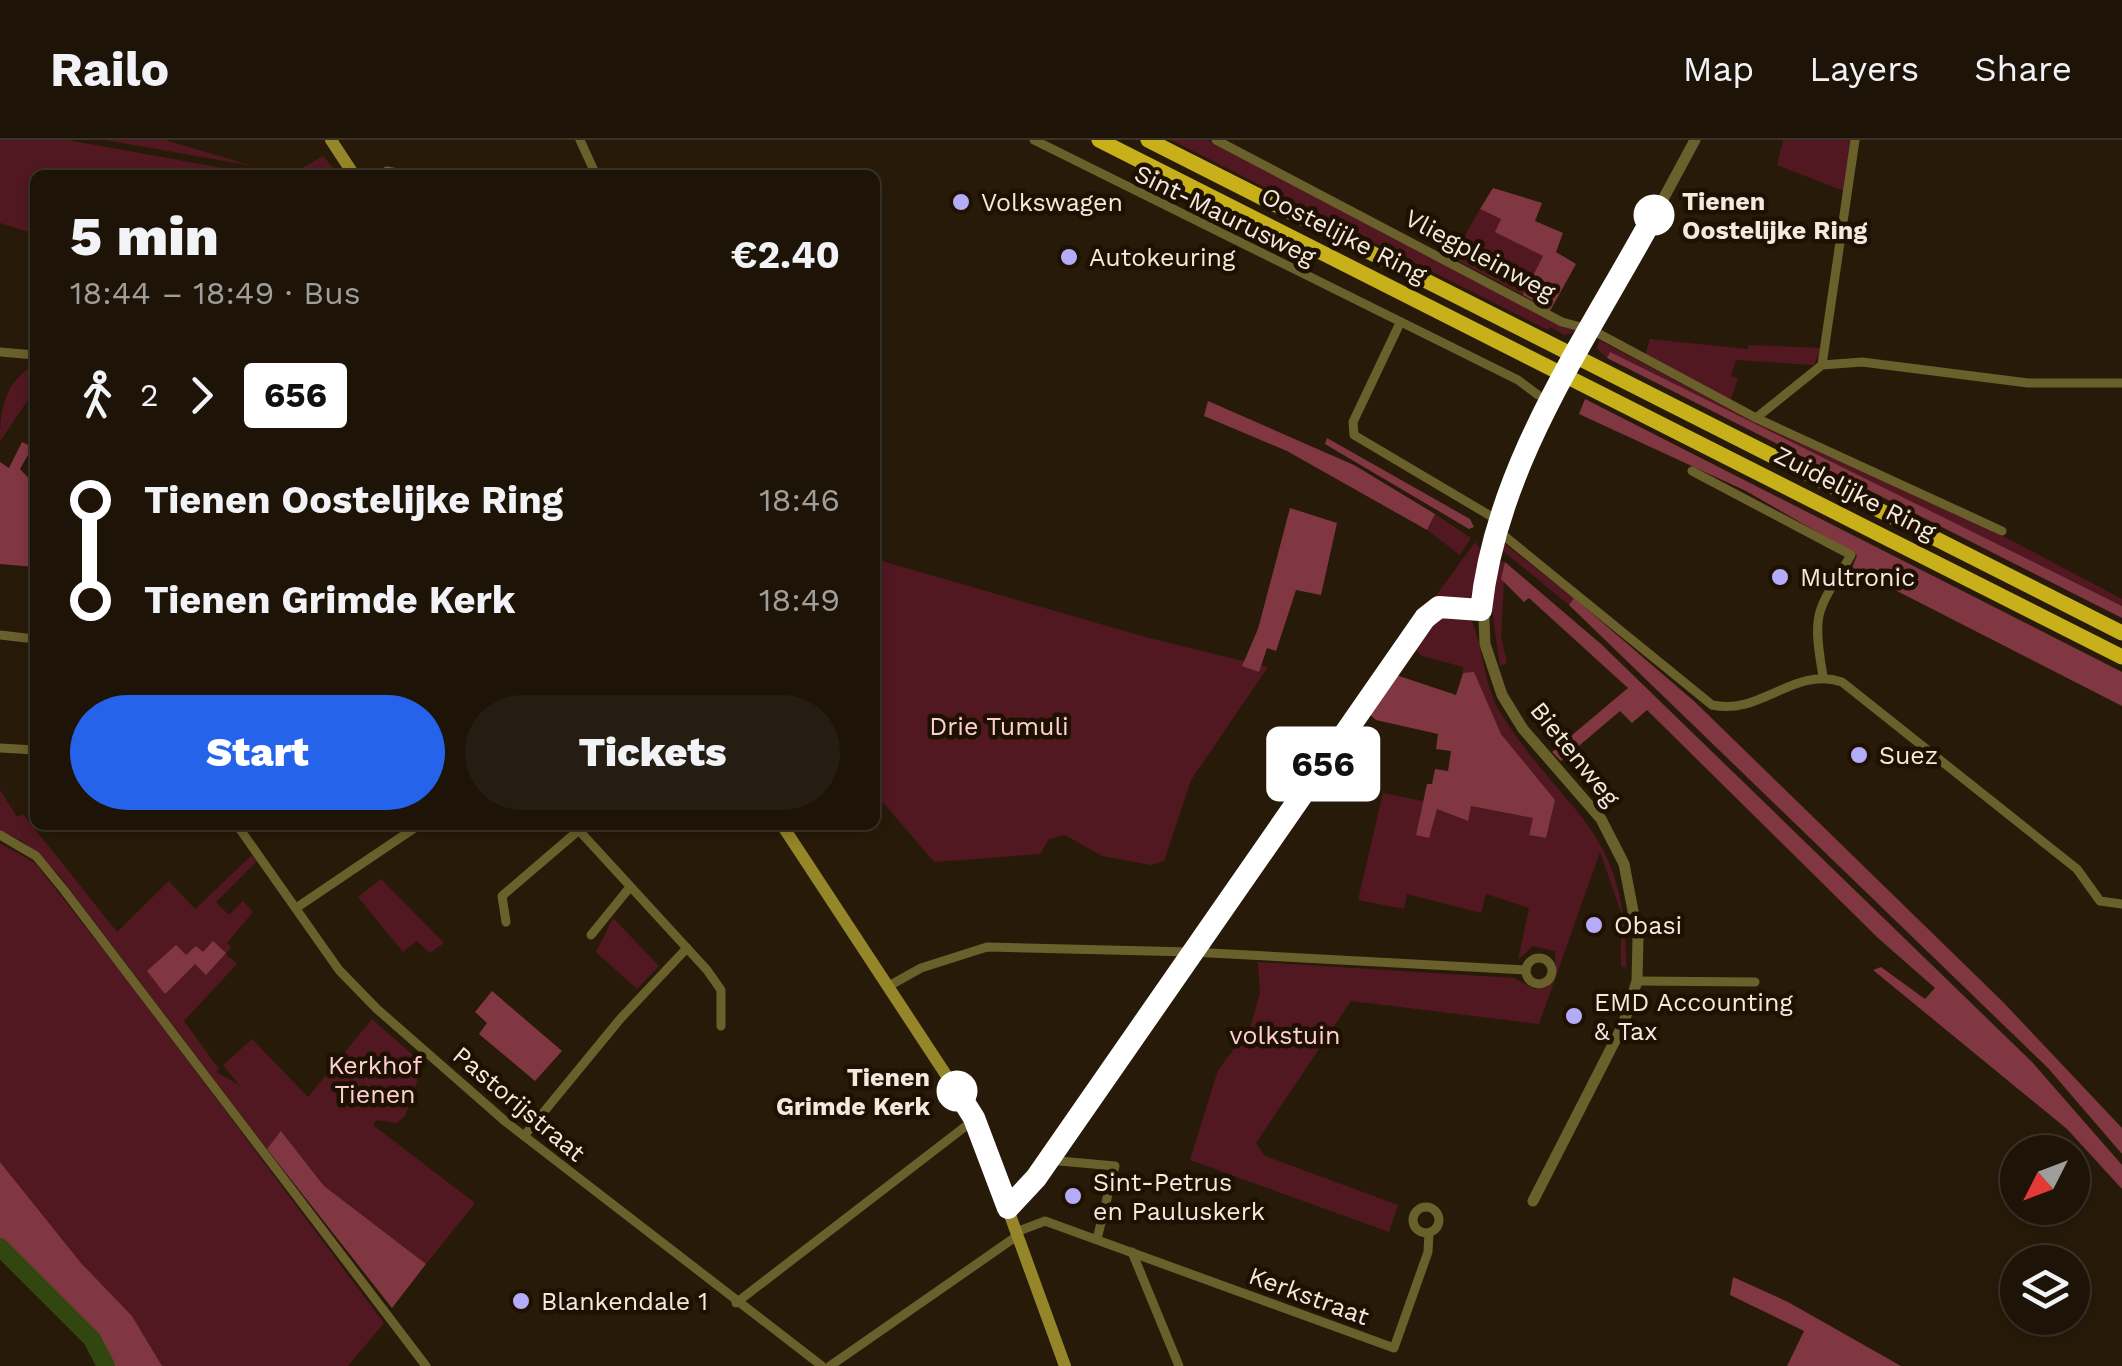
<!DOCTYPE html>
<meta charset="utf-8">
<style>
:root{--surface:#1d1407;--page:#251d11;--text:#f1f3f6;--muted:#a09e9b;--line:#3b3328;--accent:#2563eb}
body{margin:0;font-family:"Work Sans",sans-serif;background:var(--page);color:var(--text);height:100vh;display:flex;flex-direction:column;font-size:38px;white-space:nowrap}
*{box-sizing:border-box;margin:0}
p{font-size:32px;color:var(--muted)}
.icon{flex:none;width:55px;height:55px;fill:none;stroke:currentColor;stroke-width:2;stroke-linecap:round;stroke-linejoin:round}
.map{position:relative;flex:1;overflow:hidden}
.sheet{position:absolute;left:30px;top:30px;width:850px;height:660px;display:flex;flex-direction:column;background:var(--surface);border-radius:15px;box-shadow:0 5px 15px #0003,0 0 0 2px var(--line)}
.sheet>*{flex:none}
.badge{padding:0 20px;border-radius:8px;font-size:35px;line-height:65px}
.needle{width:65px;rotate:228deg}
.tools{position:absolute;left:2000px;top:995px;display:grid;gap:20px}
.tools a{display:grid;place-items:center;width:90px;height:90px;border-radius:50%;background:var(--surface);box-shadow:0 5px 15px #0003,0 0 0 2px var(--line);font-size:50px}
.map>.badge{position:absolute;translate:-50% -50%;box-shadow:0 0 0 5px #fff}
.legs{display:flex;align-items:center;gap:15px;height:110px;padding:0 40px;font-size:32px}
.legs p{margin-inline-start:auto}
.summary{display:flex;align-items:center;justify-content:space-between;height:170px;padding:0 40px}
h1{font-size:55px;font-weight:800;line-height:75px}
.primary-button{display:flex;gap:20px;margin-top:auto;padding:20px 40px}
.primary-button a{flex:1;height:115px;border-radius:60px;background:var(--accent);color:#fff;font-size:40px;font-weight:800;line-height:115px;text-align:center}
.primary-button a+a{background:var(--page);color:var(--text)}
ul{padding:0 40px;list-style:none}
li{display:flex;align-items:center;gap:35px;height:100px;font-size:38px}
li i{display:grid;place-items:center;width:15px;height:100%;margin:0 12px;background:currentColor}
li i::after{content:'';width:25px;height:25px;margin:-12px;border:8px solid;border-radius:50%;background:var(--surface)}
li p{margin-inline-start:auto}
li:first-child i{background:linear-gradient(#0000 50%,currentColor 0)}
li:last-child i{background:linear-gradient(currentColor 50%,#0000 0)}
header{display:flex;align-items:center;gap:60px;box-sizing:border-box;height:140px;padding:0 50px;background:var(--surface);border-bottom:2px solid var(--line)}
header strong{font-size:48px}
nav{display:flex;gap:55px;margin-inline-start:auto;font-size:35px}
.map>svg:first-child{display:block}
.green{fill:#511822}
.forest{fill:#813742}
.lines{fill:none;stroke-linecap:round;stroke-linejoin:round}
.river{stroke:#324610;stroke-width:18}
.minor{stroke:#6a602b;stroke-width:9}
.tertiary{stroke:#6a602b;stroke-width:11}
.secondary{stroke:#96862a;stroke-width:12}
.trunk{stroke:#c8b01b;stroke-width:15}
.line-1-casing{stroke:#fff;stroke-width:22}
.line-1{stroke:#fff;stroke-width:15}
.poi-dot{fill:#b4acf9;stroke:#1e1102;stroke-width:4}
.stop-1-dot{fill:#fff;stroke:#fff;stroke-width:5}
.labels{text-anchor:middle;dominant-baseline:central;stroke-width:9;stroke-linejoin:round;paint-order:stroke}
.stop-label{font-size:25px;font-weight:bold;fill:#f3e9df;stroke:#1e1102;text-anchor:start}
.poi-label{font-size:25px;fill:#f3e9df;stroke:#1e1102;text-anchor:start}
.street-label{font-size:25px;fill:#f3e9df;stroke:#1e1102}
.park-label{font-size:25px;fill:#ffd0d3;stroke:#1e1102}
</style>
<header>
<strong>Railo</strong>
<nav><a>Map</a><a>Layers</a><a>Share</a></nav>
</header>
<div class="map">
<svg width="2122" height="1226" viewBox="0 0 2122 1226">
<rect width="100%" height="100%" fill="#271a09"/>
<!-- green -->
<g class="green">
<polygon points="0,0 68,0 261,35 35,35 35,94 0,83"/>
<polygon points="105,0 165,0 253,26"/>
<polygon points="1171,0 1207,0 1580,191 1564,195 1550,187 1548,190"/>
<polygon points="1783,0 1851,0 1844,51 1777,25"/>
<polygon points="323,16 335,30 327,35 290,35"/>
<polygon points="1480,69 1501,79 1496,92 1543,116 1523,155 1452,118"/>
<polygon points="1650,199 1747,209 1749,205 1821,208 1814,225 1736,220 1731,236 1738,239 1730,261 1645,215"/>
<polygon points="1599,200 1720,264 2003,396 2122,459 2122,466 1610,213 1607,218 1597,209"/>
<path d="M35,225V250L0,301C0,269 4,242 35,225Z"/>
<polygon points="1435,374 1471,398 1460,415 1427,390"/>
<polygon points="1475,402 1483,413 1469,461 1428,467"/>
<polygon points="1502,402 1574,458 1569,465 1502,410"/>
<polygon points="875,419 1149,498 1268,527 1191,640 1164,721 1151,725 1102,716 1065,695 1049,699 1040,714 934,722 875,653"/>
<polygon points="1496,422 1505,422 1501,496 1507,523 1500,526 1491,462"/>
<path d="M1438,473L1469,477C1483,498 1482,542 1500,572C1564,675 1628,686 1626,827L1621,826V772L1600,712L1539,884L1351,861L1256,1003L1265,1016L1398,1065L1389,1092L1190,1020L1218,930L1250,888L1260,853L1258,822L1514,838L1535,849L1546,848L1556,837L1555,811L1533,806L1518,820L1529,768L1486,754L1481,773L1407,754L1404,769L1358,760L1383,653L1423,661L1416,695L1437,669L1467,681L1470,666L1533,678L1529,695L1546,698L1555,660L1501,594L1474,533H1463V527L1422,516L1411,506L1426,482Z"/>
<polygon points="0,650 17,677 23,674 117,792 169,741 195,769 252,715 257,721 216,762 229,775 243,761 253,772 227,803 231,807 226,814 237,824 184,881 219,929 216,932 239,945 223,925 252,899 308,957 372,879 423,924 405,976 397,983 377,980 373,985 475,1063 426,1124 325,1047 282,992 267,1009 58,734 24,702 0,691"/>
<polygon points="0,703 35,723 132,846 384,1183 348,1226 162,1226 132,1176 81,1123 0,1022"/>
<polygon points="381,739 444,803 430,813 417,801 403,812 358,757"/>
<polygon points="613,778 659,826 637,849 596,812"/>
</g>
<!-- forest -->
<g class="forest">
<polygon points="1493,48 1542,63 1535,81 1563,93 1556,112 1576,124 1550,171 1523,155 1543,116 1495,92 1501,79 1480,69"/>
<polygon points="1610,212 2122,466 2122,478 1607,218"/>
<polygon points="1585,259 2122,532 2122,566 1852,428 1857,415 1746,351 1579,274"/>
<polygon points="1208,261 1354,325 1435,374 1427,390 1287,311 1204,276"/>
<polygon points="1327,298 1470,379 1474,387 1469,389 1325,304"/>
<polygon points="22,302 35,308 35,315 29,313 20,329 35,345 31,388 35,427 0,424 0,322 9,328"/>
<polygon points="1290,368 1337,383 1321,455 1296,450 1276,511 1267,508 1259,532 1242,526 1258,489"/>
<polygon points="1505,422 1601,504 2032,922 2122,1025 2122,1049 2067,989 1873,830 1881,827 1925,859 1935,848 1878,798 1647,570 1632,583 1620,571 1561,621 1552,612 1628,548 1529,458 1524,462 1501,439"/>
<polygon points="1574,458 1695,562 2003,862 2122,988 2122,1014 2048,928 1569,465"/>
<polygon points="1474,532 1501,594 1555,660 1546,698 1529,695 1533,678 1471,666 1468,681 1437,669 1429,698 1416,695 1427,644 1432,644 1435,629 1448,631 1451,611 1436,609 1438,594 1376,580 1367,572 1393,534 1456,555 1463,533"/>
<polygon points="213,801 226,813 206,835 195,824 165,854 147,831 176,805 186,815 196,806 203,812"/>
<polygon points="492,851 562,911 535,941 479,894 487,883 475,872"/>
<polygon points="281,991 324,1046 426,1124 392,1168 267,1009"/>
<polygon points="0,1022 81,1123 132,1176 162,1226 106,1226 92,1199 0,1107"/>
<polygon points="1733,1137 1788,1162 1901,1226 1787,1226 1804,1191 1730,1155"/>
</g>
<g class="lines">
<!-- river -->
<polyline class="river" points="0,1107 92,1199 106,1226"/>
<!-- minor -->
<g class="minor">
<polyline points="580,0 596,35"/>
<polyline points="1034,0 1518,240 1538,255"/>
<polyline points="1216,0 1562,182 1592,190 1756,278 2002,391"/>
<polyline points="380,35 387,31 408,35"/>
<polyline points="1400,183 1353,282 1354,295 1499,381"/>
<polyline points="0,212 35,215"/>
<polyline points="1822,225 1855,0"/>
<polyline points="1756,278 1822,225 1862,222 2028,243 2122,243"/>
<path d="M1692,331L1851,415C1818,471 1811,469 1823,536"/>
<path d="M1497,390L1712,565C1761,576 1793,526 1842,542L2077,729L2100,761L2122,764"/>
<polyline points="0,495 35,499"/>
<polyline points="0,608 35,610"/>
<polyline points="237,685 339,830 377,869 506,982 822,1226"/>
<polyline points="574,685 707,830 721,850 721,886"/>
<polyline points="0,695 36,716 64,750 426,1226"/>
<polyline points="296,768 419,685"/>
<polyline points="506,782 502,756 579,690"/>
<polyline points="591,795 630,747"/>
<circle cx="1539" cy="831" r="13"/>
<polyline points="1637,841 1755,842"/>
<polyline points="887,847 921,828 987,807 1191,812 1526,830"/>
<polyline points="524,996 621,878 687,808"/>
<polyline points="1048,1020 1115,1026 1097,1099"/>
<circle cx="1426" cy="1080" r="13"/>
<polyline points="1009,1068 1024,1055 1414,492 1439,467 1481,470"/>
<polyline points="1016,1092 1045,1081 1394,1208 1428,1112 1429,1093"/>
<polyline points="1132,1112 1179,1226"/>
<polyline points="736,1163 975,979"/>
<polyline points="830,1226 1017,1096"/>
</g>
<!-- tertiary -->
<polyline class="tertiary" points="1533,1061 1623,885 1637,841 1638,797 1624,724 1601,679 1523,589 1502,555 1485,504 1483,453 1516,332 1695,0"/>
<!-- secondary -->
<g class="secondary">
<polyline points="331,0 354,35"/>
<polyline points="782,685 975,979 1065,1226"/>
</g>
<!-- trunk -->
<g class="trunk">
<polyline points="1099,0 2122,517"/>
<polyline points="1148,0 2122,493"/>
</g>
</g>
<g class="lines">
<!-- line-1 casing -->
<g class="line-1-casing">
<path id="line-1" d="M957,951L974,978L1008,1068L1036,1038L1425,478L1439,467L1481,470C1496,325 1586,200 1654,75"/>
</g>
<!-- line-1 -->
<use href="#line-1" class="line-1"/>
</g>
<!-- markers -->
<g class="poi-dot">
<circle cx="961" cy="62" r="10"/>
<circle cx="1069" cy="117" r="10"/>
<circle cx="1780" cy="437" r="10"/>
<circle cx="1859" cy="615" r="10"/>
<circle cx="1594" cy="785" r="10"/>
<circle cx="1574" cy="876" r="10"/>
<circle cx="1073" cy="1056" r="10"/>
<circle cx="521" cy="1161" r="10"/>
</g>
<g class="stop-1-dot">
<circle cx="1654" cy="75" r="18"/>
<circle cx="957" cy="951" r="18"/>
</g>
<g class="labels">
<!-- stop labels -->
<g class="stop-label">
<text x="1682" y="61">Tienen<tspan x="1682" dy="29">Oostelijke Ring</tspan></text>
<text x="930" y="937" text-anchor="end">Tienen<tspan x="930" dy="29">Grimde Kerk</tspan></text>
</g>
<!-- poi labels -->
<g class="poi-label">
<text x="981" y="62">Volkswagen</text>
<text x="1089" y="117">Autokeuring</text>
<text x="1800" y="437">Multronic</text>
<text x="1879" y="615">Suez</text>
<text x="1614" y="785">Obasi</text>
<text x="1594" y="862">EMD Accounting<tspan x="1594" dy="29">&amp; Tax</tspan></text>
<text x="1093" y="1042">Sint-Petrus<tspan x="1093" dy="29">en Pauluskerk</tspan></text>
<text x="541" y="1161">Blankendale 1</text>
</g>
<!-- street labels -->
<g class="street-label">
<text transform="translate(1225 75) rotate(26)">Sint-Maurusweg</text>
<text transform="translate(1344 95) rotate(27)">Oostelijke Ring</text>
<text transform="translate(1480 115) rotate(28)">Vliegpleinweg</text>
<text transform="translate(1855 353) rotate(27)">Zuidelijke Ring</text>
<text transform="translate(1575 614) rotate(51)">Bietenweg</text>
<text transform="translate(519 964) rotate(40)">Pastorijstraat</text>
<text transform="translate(1309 1156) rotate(20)">Kerkstraat</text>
</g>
<!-- park labels -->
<g class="park-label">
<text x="999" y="586">Drie Tumuli</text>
<text x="1285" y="895">volkstuin</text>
<text x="375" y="925">Kerkhof<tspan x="375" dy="29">Tienen</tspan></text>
</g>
</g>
</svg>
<div class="tools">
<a><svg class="needle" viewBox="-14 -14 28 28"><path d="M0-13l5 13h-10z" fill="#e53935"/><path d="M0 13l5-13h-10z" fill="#a09e9b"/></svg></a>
<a><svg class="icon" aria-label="layers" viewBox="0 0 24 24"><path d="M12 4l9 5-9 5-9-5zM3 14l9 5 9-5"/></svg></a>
</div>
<b class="badge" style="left:1323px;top:624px;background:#fff;color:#111">656</b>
<section class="sheet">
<div class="summary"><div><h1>5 min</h1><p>18:44 – 18:49 · Bus</p></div><b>€2.40</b></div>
<div class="legs"><svg class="icon" aria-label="walk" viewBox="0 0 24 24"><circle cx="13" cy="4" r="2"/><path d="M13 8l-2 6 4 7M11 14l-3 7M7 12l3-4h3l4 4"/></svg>2<svg class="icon" aria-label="forward" viewBox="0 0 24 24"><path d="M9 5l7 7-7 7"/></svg><b class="badge" style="background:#fff;color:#111">656</b></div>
<ul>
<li><i style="color:#fff"></i><b>Tienen Oostelijke Ring</b><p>18:46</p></li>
<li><i style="color:#fff"></i><b>Tienen Grimde Kerk</b><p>18:49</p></li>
</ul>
<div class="primary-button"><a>Start</a><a>Tickets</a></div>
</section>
</div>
